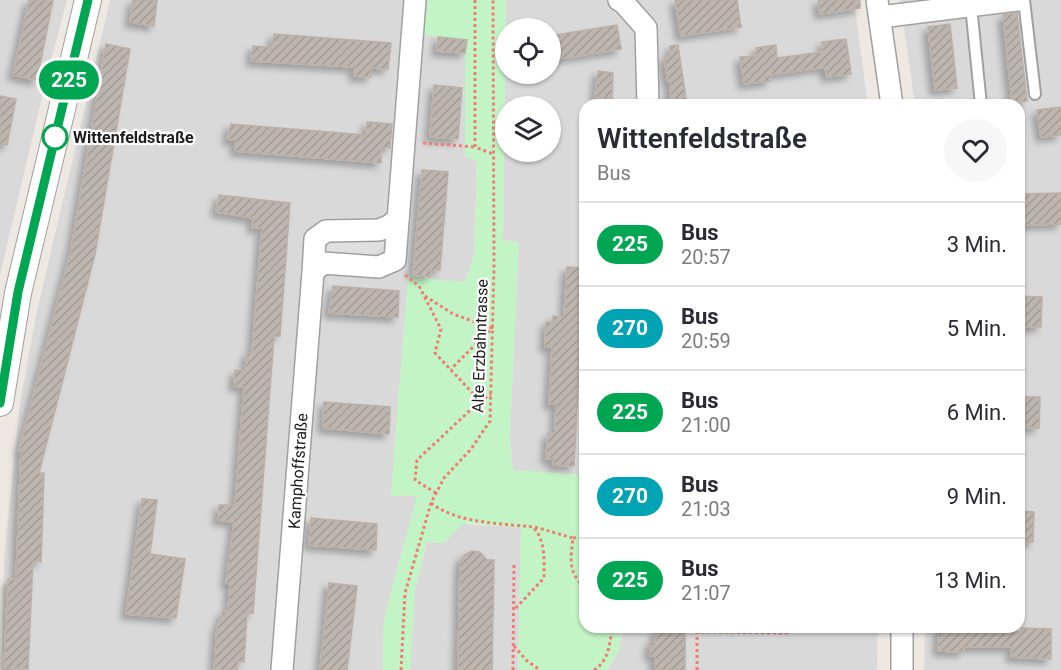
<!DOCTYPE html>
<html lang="de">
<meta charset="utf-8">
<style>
:root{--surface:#fff;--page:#f7f7f7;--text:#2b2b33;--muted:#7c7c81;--line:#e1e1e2}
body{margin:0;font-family:Roboto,sans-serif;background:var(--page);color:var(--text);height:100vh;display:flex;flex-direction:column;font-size:22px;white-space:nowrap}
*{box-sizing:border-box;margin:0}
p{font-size:20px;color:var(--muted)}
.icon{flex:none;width:33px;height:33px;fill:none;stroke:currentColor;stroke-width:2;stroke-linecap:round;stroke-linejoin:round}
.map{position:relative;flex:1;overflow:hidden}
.sheet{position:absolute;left:579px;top:99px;width:446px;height:534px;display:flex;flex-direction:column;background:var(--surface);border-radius:18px;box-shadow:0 2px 4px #0004}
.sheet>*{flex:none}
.badge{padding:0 12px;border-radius:20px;font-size:21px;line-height:39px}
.fabs{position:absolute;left:495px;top:18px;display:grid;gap:12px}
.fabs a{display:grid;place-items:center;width:66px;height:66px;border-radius:50%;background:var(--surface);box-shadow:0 2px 4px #0004;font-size:30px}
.map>.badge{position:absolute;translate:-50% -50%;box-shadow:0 0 0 3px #fff}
.round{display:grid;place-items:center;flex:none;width:63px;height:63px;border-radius:32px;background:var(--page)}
.summary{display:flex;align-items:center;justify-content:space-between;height:102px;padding:0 18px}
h1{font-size:28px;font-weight:600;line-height:45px}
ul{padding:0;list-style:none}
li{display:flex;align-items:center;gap:18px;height:84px;padding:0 18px;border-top:2px solid var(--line)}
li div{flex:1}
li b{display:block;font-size:22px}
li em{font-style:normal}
li .badge{min-width:66px;font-weight:700;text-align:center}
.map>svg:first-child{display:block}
.residential{fill:#dad9d9;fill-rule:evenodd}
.park{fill:#c2f4c5}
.parking{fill:#e0e0e0}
.building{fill:url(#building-hatch);stroke:#bdb0a6;stroke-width:1.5;filter:url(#shadow)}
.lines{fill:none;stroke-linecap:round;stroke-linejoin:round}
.service-casing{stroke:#a0a0a0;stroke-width:14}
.minor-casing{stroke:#a0a0a0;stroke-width:24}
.tertiary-casing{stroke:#a0a0a0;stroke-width:28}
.path{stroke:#ee7e72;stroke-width:3;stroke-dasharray:3 3;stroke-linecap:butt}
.service{stroke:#fff;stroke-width:10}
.minor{stroke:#fff;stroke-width:21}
.tertiary{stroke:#fff;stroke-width:26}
.line-casing{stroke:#fff;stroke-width:14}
.line{stroke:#00a651;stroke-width:9}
.stop-dot{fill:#fff;stroke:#00a651;stroke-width:3}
.labels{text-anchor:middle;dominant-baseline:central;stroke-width:4.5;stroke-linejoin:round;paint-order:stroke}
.stop-label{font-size:16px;font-weight:bold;fill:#1c1c1c;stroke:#fff;text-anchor:start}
.street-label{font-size:16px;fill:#1c1c1c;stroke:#fff}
</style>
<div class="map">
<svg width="1061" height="670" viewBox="0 0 1061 670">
<defs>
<pattern id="building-hatch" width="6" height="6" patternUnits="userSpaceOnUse" patternTransform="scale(1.5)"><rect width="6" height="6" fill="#bdb5af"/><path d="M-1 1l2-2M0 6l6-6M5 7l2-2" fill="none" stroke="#a29b96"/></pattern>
<filter id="shadow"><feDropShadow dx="-5" dy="5" stdDeviation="3" flood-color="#0004"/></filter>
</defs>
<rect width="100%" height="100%" fill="#ede9e2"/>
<!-- residential -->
<g class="residential">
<polygon points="0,0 67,0 47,76 0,275"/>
<polygon points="110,0 425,0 468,39 466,54 477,162 474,255 465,282 408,278 391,496 417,496 384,619 383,670 2,670 4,558 19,409 36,315"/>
<path d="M506,0H853L855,9L868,105H585V475L513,471L510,436L518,242L503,240L505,64L506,74H550V28H506ZM506,106H550V152H506Z"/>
<polygon points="900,0 1061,0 1061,670 924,670 925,627 1018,627 1018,105 915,105"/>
<polygon points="463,523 471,525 521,527 518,670 410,670 415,589 427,542 444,543"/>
<polygon points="622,627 878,627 877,670 607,670 615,658 622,636"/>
</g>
<!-- park -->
<polygon class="park" points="425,0 506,0 503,240 519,242 510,436 513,470 585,475 585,627 622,627 619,651 607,670 518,670 521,528 464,523 444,543 427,542 415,589 410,670 383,670 384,619 417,496 391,496 408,277 465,282 474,255 477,162 465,156 465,54 467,40 422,35"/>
<!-- parking -->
<polygon class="parking" points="336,235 391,236 372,258 318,257"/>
<!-- building -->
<g class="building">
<polygon points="29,0 53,0 37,80 13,75"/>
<polygon points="133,0 157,0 154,26 130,22"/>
<polygon points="675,0 737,0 741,27 681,36"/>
<polygon points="818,0 860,0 860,8 820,14"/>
<polygon points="1017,13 1027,101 1012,102 1003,15"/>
<polygon points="950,24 957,88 935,90 928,27"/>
<polygon points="617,25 621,49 550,60 550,36"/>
<polygon points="274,34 391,43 388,69 371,68 371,77 354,76 355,67 251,61 253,46 271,47 271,51"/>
<polygon points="438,37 467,40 465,53 437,51"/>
<polygon points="846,39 851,74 827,77 825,67 769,75 770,81 744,84 740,57 757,56 756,48 776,45 777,58 823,52 822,42"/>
<polygon points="106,44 130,49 95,254 39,473 44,473 41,562 33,561 28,669 4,668 8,579 16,580 21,451 19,451 71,250"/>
<polygon points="678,45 687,105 670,105 670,82 668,82 664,57 670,57 670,46"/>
<polygon points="598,71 613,73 612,99 595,97"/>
<polygon points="434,85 462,88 458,139 430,137"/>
<polygon points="0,96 16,99 7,145 0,144"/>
<polygon points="1061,107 1061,135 1041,137 1037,110"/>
<polygon points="367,122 392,124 390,148 381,147 381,163 235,151 236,140 227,139 231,124 366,135"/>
<polygon points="422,170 448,172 440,270 431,270 430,277 413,275"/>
<polygon points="1061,193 1061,224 1018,225 1018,194"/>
<polygon points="219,195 290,203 280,336 274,336 253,613 247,613 244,662 238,661 237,670 214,670 217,629 223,611 228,612 230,584 226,583 234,522 218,520 219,505 235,505 244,387 234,386 235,370 245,371 247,353 252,353 262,228 252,228 253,218 216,212"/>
<polygon points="567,267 585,268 585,309 583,309 580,350 574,466 553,465 554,459 546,459 548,433 555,433 556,404 549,404 552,347 545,347 546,322 553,323 553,316 564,317"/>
<polygon points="333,286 399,291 398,317 329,313"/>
<polygon points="1018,296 1042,297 1041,327 1018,327"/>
<polygon points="1018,397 1040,397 1039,428 1018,427"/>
<polygon points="324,402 390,407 389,434 323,428"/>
<polygon points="142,499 157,500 150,554 185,559 176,618 126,614"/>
<polygon points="1018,511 1034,512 1033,542 1018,542"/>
<polygon points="311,518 377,524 376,550 309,545"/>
<polygon points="472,551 480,552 487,560 494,560 492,670 458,670 460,564 463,556"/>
<polygon points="329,583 357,586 347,670 320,670"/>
<polygon points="939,627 964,627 964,632 1022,632 1022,628 1051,629 1051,659 1011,657 1012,647 964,647 963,652 938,651"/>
<polygon points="655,630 685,630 685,670 655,670 655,656 650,656 650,642 655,642"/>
</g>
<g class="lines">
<!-- service casing -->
<g class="service-casing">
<g id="service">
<polyline points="1024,0 1035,94"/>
<polyline points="971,6 981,105"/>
</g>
</g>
<!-- minor casing -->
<g class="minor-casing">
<g id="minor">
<polyline points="619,0 623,2 646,28 648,105"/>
<polyline points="877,0 892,105"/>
<polyline points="880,17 1018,0"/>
<polyline points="313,272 315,239 326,231 379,230 389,226 398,219"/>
<polyline points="282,670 313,272 323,263 379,267 395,260 415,0"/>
<polyline points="902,670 902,627"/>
</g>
</g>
<!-- tertiary casing -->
<g class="tertiary-casing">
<polyline id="tertiary" points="0,403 18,293 88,0"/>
</g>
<!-- path -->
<g class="path">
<polyline points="475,0 475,147 493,154"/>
<polyline points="423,143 475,147"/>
<polyline points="405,275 419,286 441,329 435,353 480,401 491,394"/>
<polyline points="425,296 453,314 492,328 451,369"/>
<polyline points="436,493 415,480 417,460 480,401"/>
<path d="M431,503C459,524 499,523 533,527C546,541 544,560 544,578L514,610"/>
<path d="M535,527L573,538C571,557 567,573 585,587"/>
<polyline points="573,538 585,537"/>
<polyline points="706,627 706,632 788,633"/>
<polyline points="514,646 526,660 540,670"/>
<polyline points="401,670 405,593 431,503 444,478 471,449 490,421 494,267 493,0"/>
<polyline points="513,670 514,562"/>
<path d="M594,670C609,661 610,643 612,627"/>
<polyline points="697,670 697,632 705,632"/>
</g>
<!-- service -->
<use href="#service" class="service"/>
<!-- minor -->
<use href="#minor" class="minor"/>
<!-- tertiary -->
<use href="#tertiary" class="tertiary"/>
</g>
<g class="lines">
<!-- line casing -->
<g class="line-casing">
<polyline id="line" points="0,403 18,292 88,0"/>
</g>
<!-- line -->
<use href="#line" class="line"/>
</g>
<!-- markers -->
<circle class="stop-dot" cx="55" cy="137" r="12"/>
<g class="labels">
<!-- stop labels -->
<g class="stop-label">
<text x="73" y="137">Wittenfeldstraße</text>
</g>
<!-- street labels -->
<g class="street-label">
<text transform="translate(480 346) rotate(-88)">Alte Erzbahntrasse</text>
<text transform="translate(298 471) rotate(-86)">Kamphoffstraße</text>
</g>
</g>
</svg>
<div class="fabs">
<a><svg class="icon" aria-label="locate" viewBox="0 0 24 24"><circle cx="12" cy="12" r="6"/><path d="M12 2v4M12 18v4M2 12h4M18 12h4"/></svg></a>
<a><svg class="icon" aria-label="layers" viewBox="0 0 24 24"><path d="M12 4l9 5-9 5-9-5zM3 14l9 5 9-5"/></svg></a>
</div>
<b class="badge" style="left:69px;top:80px;background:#00a651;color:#fff">225</b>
<section class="sheet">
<div class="summary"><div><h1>Wittenfeldstraße</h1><p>Bus</p></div><a class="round"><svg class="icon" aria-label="heart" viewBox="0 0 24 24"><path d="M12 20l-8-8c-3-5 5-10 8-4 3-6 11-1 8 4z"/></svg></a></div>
<ul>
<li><span class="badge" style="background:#00a651;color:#fff">225</span><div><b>Bus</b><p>20:57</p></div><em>3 Min.</em></li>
<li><span class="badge" style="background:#00a3b4;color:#fff">270</span><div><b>Bus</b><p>20:59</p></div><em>5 Min.</em></li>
<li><span class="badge" style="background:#00a651;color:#fff">225</span><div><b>Bus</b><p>21:00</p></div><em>6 Min.</em></li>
<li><span class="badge" style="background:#00a3b4;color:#fff">270</span><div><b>Bus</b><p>21:03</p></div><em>9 Min.</em></li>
<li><span class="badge" style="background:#00a651;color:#fff">225</span><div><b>Bus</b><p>21:07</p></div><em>13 Min.</em></li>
</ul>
</section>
</div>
